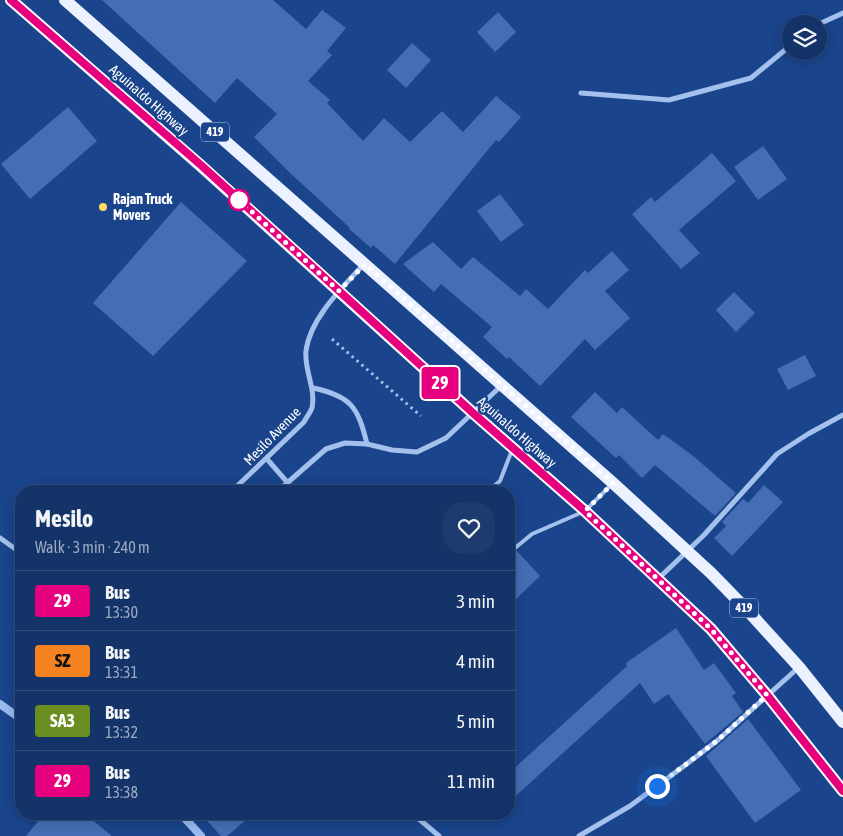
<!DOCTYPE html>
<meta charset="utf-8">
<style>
:root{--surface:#143368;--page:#1d3b6e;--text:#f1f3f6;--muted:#9daac0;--line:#334e7c}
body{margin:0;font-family:"Asap Condensed",sans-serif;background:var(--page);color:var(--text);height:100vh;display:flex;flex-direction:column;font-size:19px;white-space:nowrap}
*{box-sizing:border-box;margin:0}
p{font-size:16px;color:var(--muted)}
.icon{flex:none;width:28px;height:28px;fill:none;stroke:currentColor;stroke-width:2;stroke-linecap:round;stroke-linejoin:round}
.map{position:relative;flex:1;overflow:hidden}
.details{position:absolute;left:15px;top:485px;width:500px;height:335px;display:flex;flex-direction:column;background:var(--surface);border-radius:20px;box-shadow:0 2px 12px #0003,0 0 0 1px var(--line)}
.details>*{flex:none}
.badge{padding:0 10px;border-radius:4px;font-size:18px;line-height:32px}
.fabs{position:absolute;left:782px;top:15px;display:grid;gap:10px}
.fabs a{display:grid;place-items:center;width:45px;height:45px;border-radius:50%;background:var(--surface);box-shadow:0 2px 12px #0003,0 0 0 1px var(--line);font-size:25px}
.you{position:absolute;width:25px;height:25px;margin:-12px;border:4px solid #fff;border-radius:50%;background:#1a73e8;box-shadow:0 0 0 8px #1a73e833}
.map>.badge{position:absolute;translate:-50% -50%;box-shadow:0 0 0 2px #fff}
.round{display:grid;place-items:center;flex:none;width:52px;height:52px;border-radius:20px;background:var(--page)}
.headline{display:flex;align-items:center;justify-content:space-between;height:85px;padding:0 20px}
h1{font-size:24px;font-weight:700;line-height:38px}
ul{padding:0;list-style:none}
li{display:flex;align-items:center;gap:15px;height:60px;padding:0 20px;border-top:1px solid var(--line)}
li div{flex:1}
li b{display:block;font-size:19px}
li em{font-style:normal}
li .badge{min-width:55px;font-weight:700;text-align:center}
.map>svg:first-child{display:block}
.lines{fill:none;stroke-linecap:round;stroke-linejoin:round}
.stream{stroke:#97baf0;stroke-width:8}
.building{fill:#436eb3}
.path{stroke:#a4c1ed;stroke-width:3;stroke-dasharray:2.5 4;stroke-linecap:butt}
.lane{stroke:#a4c1ed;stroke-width:4}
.street{stroke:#a4c1ed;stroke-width:5}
.primary{stroke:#ebf1ff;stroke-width:12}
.line-casing{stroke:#fff;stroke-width:11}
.line{stroke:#e6007e;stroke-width:8}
.walk{stroke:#fff;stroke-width:5;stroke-dasharray:0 9}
.stop-dot{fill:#fff;stroke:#e6007e;stroke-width:2.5}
.poi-dot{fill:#ffdb61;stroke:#1a448b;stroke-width:2}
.labels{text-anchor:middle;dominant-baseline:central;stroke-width:5;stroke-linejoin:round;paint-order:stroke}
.shield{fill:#1a448b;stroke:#bac7dc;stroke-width:1}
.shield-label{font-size:12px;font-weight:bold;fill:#fff}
.street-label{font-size:14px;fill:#fff;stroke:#1a448b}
.poi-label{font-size:14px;font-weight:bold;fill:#fff;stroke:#1a448b;text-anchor:start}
</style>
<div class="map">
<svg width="843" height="836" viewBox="0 0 843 836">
<rect width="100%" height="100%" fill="#1a448b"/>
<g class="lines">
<!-- stream -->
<g class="stream">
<polyline points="0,704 21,719"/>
<polyline points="181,814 201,836"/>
</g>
</g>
<!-- building -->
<g class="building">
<polygon points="102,0 273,0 306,29 322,10 346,28 327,51 332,55 308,81 330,100 327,103 363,141 384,118 410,142 442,111 463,132 496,96 521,117 499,142 496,140 395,264 373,245 371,248 349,229 350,228 290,173 254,137 277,114 237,78 215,103"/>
<polygon points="498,12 516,32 495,52 477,32"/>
<polygon points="412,43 431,60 406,88 387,70"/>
<polygon points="68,107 97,141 30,199 1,164"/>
<polygon points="763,146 787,179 758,200 734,167"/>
<polygon points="712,153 736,181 679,230 700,253 681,269 632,214 651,197 655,202"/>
<polygon points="500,194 524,225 501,242 477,211"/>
<polygon points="181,202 247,261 153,356 93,303"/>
<polygon points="433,242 461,269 473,257 520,296 526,289 548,309 585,270 588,273 612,251 629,270 605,291 630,318 595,350 585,339 540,386 509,357 507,359 483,337 492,327 441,284 434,292 403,264"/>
<polygon points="734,292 755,313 736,332 716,310"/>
<polygon points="805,355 816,376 788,390 777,369"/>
<polygon points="595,392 617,413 622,407 658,440 663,434 692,455 736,493 715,516 655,465 642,478 619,455 616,458 571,417"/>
<polygon points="764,485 783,502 732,556 714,538 726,526 722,522 743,499 748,503"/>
<polygon points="517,551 540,576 509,606 509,557"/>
<polygon points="676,628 704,670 714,663 736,693 732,696 743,712 705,744 668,694 654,704 640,683 509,802 509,773 627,666 626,663"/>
<polygon points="748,719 801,790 755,823 706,756"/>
<polygon points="44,814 85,814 112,836 26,836"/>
<polygon points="201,814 253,814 227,836 221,836"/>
</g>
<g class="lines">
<!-- path -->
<polyline class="path" points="332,339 421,416"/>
<!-- lane -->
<g class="lane">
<polyline points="488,491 500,481 512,450"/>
<polyline points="509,553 532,534 585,511 612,484"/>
</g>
<!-- street -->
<g class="street">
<polyline points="819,24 843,13"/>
<polyline points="581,93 669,100 751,78 791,45"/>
<path d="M313,388C351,396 358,407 367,444"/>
<polyline points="267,459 287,482"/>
<path d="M232,491L304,422C306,418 310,413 312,408C316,388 304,370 306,351C310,318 343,287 364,264"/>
<polyline points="278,491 326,449 345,443 367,444 392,450 417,452 446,438 502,385"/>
<polyline points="0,538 21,553"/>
<polyline points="658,579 704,535 777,454 808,434 843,415"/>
<polyline points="413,814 439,836"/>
<polyline points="579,836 630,806 684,766 718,740 798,668"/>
</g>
<!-- primary -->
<g class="primary">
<polyline points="11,0 202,167 473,413 585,511 711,629 767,695 843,791"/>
<polyline points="65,0 613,483 711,573 749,612 799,667 843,722"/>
</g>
</g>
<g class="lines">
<!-- line casing -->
<g class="line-casing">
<polyline id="line" points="11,0 202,166 473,413 585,511 711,629 767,695 843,791"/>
</g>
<!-- line -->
<use href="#line" class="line"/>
<!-- walk -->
<polyline class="walk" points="239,200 339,291 365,264 613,483 585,511 711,629 767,695 718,740 657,786"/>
</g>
<!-- markers -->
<circle class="stop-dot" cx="239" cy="200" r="10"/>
<circle class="poi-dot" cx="103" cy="207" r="5"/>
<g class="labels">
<!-- shield labels -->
<g class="shield">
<rect x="201" y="122.5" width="28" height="19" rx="4"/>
<rect x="730" y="598.5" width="28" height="19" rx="4"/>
</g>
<g class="shield-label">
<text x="215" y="132">419</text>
<text x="744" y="608">419</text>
</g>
<!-- street labels -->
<g class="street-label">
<text transform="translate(149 100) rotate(41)">Aguinaldo Highway</text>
<text transform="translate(517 432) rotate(41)">Aguinaldo Highway</text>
<text transform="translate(272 436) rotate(-46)">Mesilo Avenue</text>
</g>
<!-- poi labels -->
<g class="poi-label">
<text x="113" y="199">Rajan Truck<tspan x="113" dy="16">Movers</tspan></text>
</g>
</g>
</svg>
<div class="fabs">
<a><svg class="icon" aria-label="layers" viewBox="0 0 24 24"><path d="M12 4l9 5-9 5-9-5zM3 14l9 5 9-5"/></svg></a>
</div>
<div class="you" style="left:657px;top:786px"></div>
<b class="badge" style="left:440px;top:383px;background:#e6007e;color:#fff">29</b>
<section class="details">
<div class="headline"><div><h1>Mesilo</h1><p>Walk · 3 min · 240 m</p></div><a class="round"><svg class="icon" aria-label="heart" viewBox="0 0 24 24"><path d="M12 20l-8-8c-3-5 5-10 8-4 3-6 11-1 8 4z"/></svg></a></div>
<ul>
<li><span class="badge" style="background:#e6007e;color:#fff">29</span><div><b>Bus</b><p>13:30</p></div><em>3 min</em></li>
<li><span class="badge" style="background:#f58220;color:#111">SZ</span><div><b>Bus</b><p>13:31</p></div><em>4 min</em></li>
<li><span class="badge" style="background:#6b8e23;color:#fff">SA3</span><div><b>Bus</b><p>13:32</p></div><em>5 min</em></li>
<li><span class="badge" style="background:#e6007e;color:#fff">29</span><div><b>Bus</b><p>13:38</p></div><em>11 min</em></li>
</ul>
</section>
</div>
